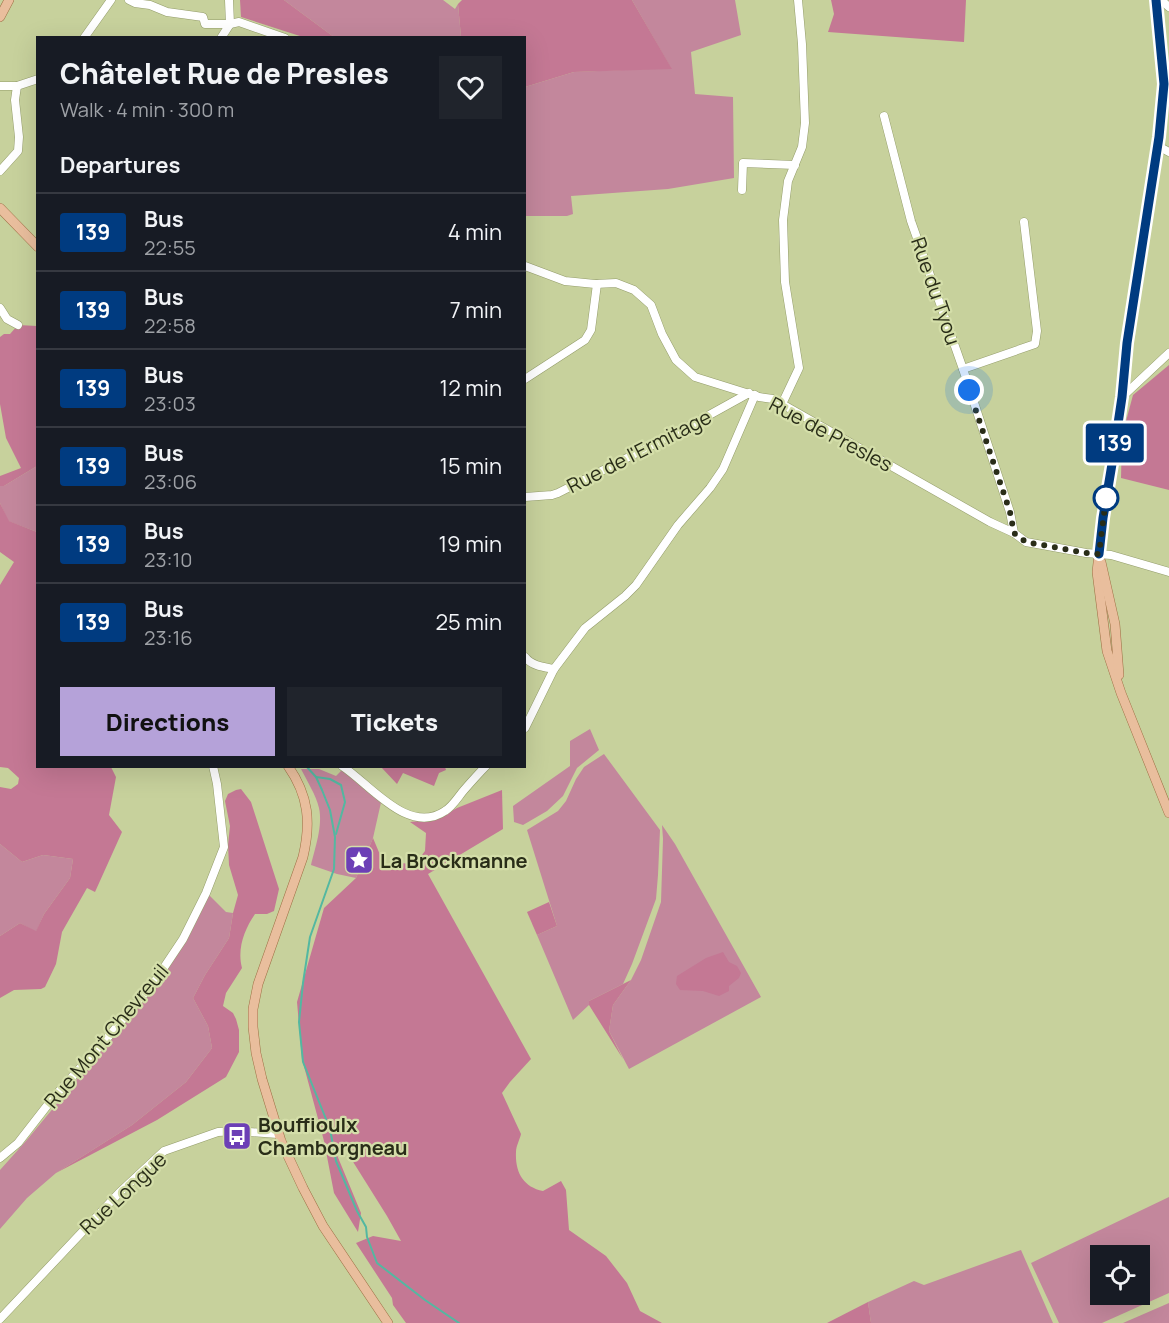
<!DOCTYPE html>
<meta charset="utf-8">
<style>
:root{--surface:#171b24;--page:#20242c;--text:#f1f3f6;--muted:#9ea1a6;--line:#363941;--accent:#b5a2d9}
body{margin:0;font-family:Manrope,sans-serif;background:var(--page);color:var(--text);height:100vh;display:flex;flex-direction:column;font-size:22px;white-space:nowrap}
*{box-sizing:border-box;margin:0}
p{font-size:20px;color:var(--muted)}
.icon{flex:none;width:33px;height:33px;fill:none;stroke:currentColor;stroke-width:2;stroke-linecap:round;stroke-linejoin:round}
.map{position:relative;flex:1;overflow:hidden}
.details{position:absolute;left:36px;top:36px;width:490px;height:732px;display:flex;flex-direction:column;background:var(--surface);border-radius:0px;box-shadow:0 6px 24px #0002}
.details>*{flex:none}
.badge{padding:0 12px;border-radius:4px;font-size:21px;line-height:39px}
.tools{position:absolute;left:1090px;top:1245px;display:grid;gap:12px}
.tools a{display:grid;place-items:center;width:60px;height:60px;border-radius:0px;background:var(--surface);box-shadow:0 6px 24px #0002;font-size:30px}
.you{position:absolute;width:30px;height:30px;margin:-15px;border:4px solid #fff;border-radius:50%;background:#1a73e8;box-shadow:0 0 0 9px #1a73e833}
.map>.badge{position:absolute;translate:-50% -50%;box-shadow:0 0 0 3px #fff}
h2{padding:0 24px;font-size:22px;line-height:54px}
.round{display:grid;place-items:center;flex:none;width:63px;height:63px;border-radius:0px;background:var(--page)}
.overview{display:flex;align-items:center;justify-content:space-between;height:102px;padding:0 24px}
h1{font-size:28px;font-weight:800;line-height:45px}
.action{display:flex;gap:12px;margin-top:auto;padding:12px 24px}
.action a{flex:1;height:69px;border-radius:0px;background:var(--accent);color:#111;font-size:24px;font-weight:800;line-height:69px;text-align:center}
.action a+a{background:var(--page);color:var(--text)}
ul{padding:0;list-style:none}
li{display:flex;align-items:center;gap:18px;height:78px;padding:0 24px;border-top:2px solid var(--line)}
li div{flex:1}
li b{display:block;font-size:22px}
li em{font-style:normal}
li .badge{min-width:66px;font-weight:700;text-align:center}
.map>svg:first-child{display:block}
.green{fill:#c3879c;fill-rule:evenodd}
.forest{fill:#c47894}
.lines{fill:none;stroke-linecap:round;stroke-linejoin:round}
.stream{stroke:#53b8a1;stroke-width:2}
.minor-casing{stroke:#949d6b;stroke-width:9}
.major-casing{stroke:#9d6f44;stroke-width:10}
.minor{stroke:#fff;stroke-width:8}
.major{stroke:#e9be9d;stroke-width:9}
.line-casing{stroke:#fff;stroke-width:14}
.line{stroke:#003b80;stroke-width:9}
.walk{stroke:#292d18;stroke-width:6;stroke-dasharray:0 10.8}
.stop-dot{fill:#fff;stroke:#003b80;stroke-width:3}
.labels{text-anchor:middle;dominant-baseline:central;stroke-width:4.5;stroke-linejoin:round;paint-order:stroke}
.street-label{font-size:20px;fill:#292d18;stroke:#d4dea9}
.poi-label{font-size:20px;font-weight:bold;fill:#292d18;stroke:#d4dea9;text-anchor:start}
</style>
<div class="map">
<svg width="1169" height="1323" viewBox="0 0 1169 1323">
<rect width="100%" height="100%" fill="#c7d19c"/>
<!-- green -->
<g class="green">
<polygon points="284,0 443,0 455,9 458,4 461,37 334,37"/>
<polygon points="632,0 735,0 741,35 691,52 695,94 733,97 734,178 668,189 571,196 573,214 567,216 525,216 525,87 574,72 671,68"/>
<polygon points="37,466 37,532 8,521 0,503 0,486 4,486"/>
<polygon points="590,729 599,750 577,768 563,796 547,811 523,825 514,822 513,806 570,766 570,741"/>
<polygon points="604,754 660,830 658,875 656,899 632,964 623,984 589,1001 589,1005 573,1020 537,935 557,926 527,830 558,811 566,801 576,779 584,767"/>
<path d="M344,768L382,798L373,838L356,878L337,874L311,865C315,848 323,826 319,808C316,795 307,781 301,769H319L336,776Z"/>
<polygon points="662,825 675,844 761,997 629,1069 609,1031 613,1005 631,980 641,960 661,902 663,839"/>
<polygon points="0,844 22,862 43,855 73,859 70,878 44,914 36,932 20,923 0,936"/>
<polygon points="209,895 226,912 233,913 229,938 205,975 193,998 208,1026 212,1048 186,1082 132,1125 56,1173 27,1198 0,1229 0,1170 26,1141 166,972"/>
<path d="M1169,1197V1293L1102,1323H1059L1031,1263ZM1101,1256H1140V1294H1101Z"/>
<polygon points="1021,1250 1053,1323 871,1323 868,1302 914,1281 924,1285"/>
<polygon points="1169,1303 1169,1323 1123,1323"/>
</g>
<!-- forest -->
<g class="forest">
<polygon points="240,0 284,0 334,37 303,37 241,17"/>
<polygon points="462,0 632,0 672,69 574,72 525,87 525,38 461,37 458,4"/>
<polygon points="831,0 966,0 964,42 828,32 834,14"/>
<polygon points="18,325 37,326 37,466 4,486 0,486 0,476 21,468 6,438 0,404 0,337 4,334 10,334"/>
<polygon points="1169,365 1169,490 1121,478 1122,436 1133,395"/>
<polygon points="0,503 9,521 37,532 38,766 111,767 116,777 109,815 122,832 95,892 87,888 62,932 56,964 45,987 41,989 14,990 0,998 0,936 20,923 36,931 44,914 70,878 73,859 43,855 22,862 0,844 0,787 11,789 18,784 19,778 8,768 0,767 0,585 14,562 0,552"/>
<polygon points="381,767 445,767 446,770 439,773 434,786 403,773 397,784"/>
<path d="M241,789L251,802L279,889L274,911L267,914H255C244,930 237,949 242,968L226,993L223,1006L233,1013L236,1019L239,1030V1052L226,1077L157,1120L56,1173L132,1125L186,1082L212,1048L208,1026L193,998L205,975L229,938L233,913L238,895L229,865L228,845L230,826L225,801L228,794L236,790Z"/>
<path d="M502,790L503,829L428,874L531,1059L510,1082L502,1093L521,1134C520,1139 516,1146 516,1152C515,1172 523,1187 543,1191L561,1181L566,1190L569,1230L606,1256L627,1283L640,1311L662,1323H406L393,1305L392,1298L356,1243L373,1236L401,1241L387,1216L345,1149L337,1155L361,1213L358,1232L334,1193L324,1141L302,1059L297,1002L324,908L356,878L373,838L386,869L399,863L415,864L425,851L426,833L410,822L437,819L457,808Z"/>
<polygon points="549,902 557,926 537,935 527,912"/>
<polygon points="723,952 729,962 737,966 741,973 739,978 729,986 729,991 719,996 703,991 680,990 676,984 677,976 706,958"/>
<polygon points="631,980 613,1005 609,1031 623,1059 589,1005 589,1001"/>
<polygon points="868,1302 871,1323 827,1323"/>
</g>
<g class="lines">
<!-- stream -->
<g class="stream">
<polyline points="306,766 316,777 322,790 330,810 335,837 334,869 310,937 303,983 299,1022 303,1062 330,1129 336,1161 357,1211 366,1227 367,1237 377,1263 425,1300 459,1323"/>
<polyline points="316,777 330,779 341,785 345,802 336,834"/>
</g>
<!-- minor casing -->
<g class="minor-casing">
<g id="minor">
<polyline points="129,0 135,3 150,5 167,12 203,17 205,24 230,24 239,22 285,38"/>
<polyline points="1161,0 1169,7"/>
<polyline points="84,38 111,0"/>
<polyline points="221,38 230,24 229,0"/>
<polyline points="0,86 17,86 38,79"/>
<polyline points="884,116 911,221 963,369 1010,512 1014,533"/>
<polyline points="1158,146 1169,152"/>
<polyline points="0,171 18,151 19,137 15,100 17,86"/>
<polyline points="742,190 743,163 795,165"/>
<polyline points="525,266 565,281 595,284 616,283 634,290 651,305 662,334 676,360 695,377 759,397 773,399 990,522 1014,533 1026,542 1086,553 1111,555 1169,572"/>
<polyline points="0,308 7,319 18,325"/>
<polyline points="963,369 1035,344 1037,331 1024,222"/>
<polyline points="525,379 585,340 591,330 597,284"/>
<polyline points="1122,397 1169,353"/>
<polyline points="782,404 799,368 785,282 783,220 788,181 802,147 805,123 802,44 798,0"/>
<polyline points="525,497 552,495 558,493 684,429 749,393"/>
<path d="M525,657C532,666 543,667 554,669"/>
<polyline points="525,728 554,669 585,628 625,596 636,585 678,525 710,488 723,469 755,395"/>
<path d="M342,766C370,784 408,836 445,811C453,806 458,797 464,790C471,782 478,774 486,766"/>
<polyline points="0,1158 18,1143 53,1098 109,1036 155,981 183,939 206,893 224,847 217,784 213,766"/>
<polyline points="0,1319 119,1193 164,1151 218,1132 236,1131 278,1134"/>
</g>
</g>
<!-- major casing -->
<g class="major-casing">
<g id="major">
<polyline points="1156,0 1164,84 1159,137 1127,343 1122,397 1112,464 1103,518 1097,572 1107,651 1121,693 1169,813"/>
<polyline points="0,17 9,0"/>
<polyline points="0,208 38,247"/>
<polyline points="1101,562 1115,624 1119,675"/>
<path d="M288,766C309,796 311,823 303,857L258,984L253,1009V1027L256,1053L262,1079L281,1141L303,1188L323,1226L388,1323"/>
</g>
</g>
<!-- minor -->
<use href="#minor" class="minor"/>
<!-- major -->
<use href="#major" class="major"/>
</g>
<g class="lines">
<!-- line casing -->
<g class="line-casing">
<polyline id="line" points="1099,554 1103,518 1112,464 1122,397 1127,343 1159,137 1164,84 1156,0"/>
</g>
<!-- line -->
<use href="#line" class="line"/>
<!-- walk -->
<polyline class="walk" points="969,390 1010,512 1014,533 1026,542 1086,553 1099,554 1106,498"/>
</g>
<!-- icons -->
<defs>
<g id="sight-square" transform="scale(1.5)"><rect x="-9" y="-9" width="18" height="18" rx="4" fill="#6c3fb6" stroke="#d4dea9"/><path d="M0-6L1.8-2.2L6-1.7L2.9 1.2L3.7 5.4L0 3.3L-3.7 5.4L-2.9 1.2L-6-1.7L-1.8-2.2Z" fill="#fff"/></g>
<g id="bus-square" transform="scale(1.5)"><rect x="-9" y="-9" width="18" height="18" rx="4" fill="#6c3fb6" stroke="#d4dea9"/><path d="M-5-6H5V4H4V6H2V4H-2V6H-4V4H-5ZM-3.5-4V0h7V-4ZM-3.5 1.2v1.5H-2V1.2ZM2 1.2v1.5H3.5V1.2Z" fill="#fff"/></g>
</defs>
<g fill-rule="evenodd">
<use href="#sight-square" x="359" y="860"/>
<use href="#bus-square" x="237" y="1136"/>
</g>
<!-- markers -->
<circle class="stop-dot" cx="1106" cy="498" r="12"/>
<g class="labels">
<!-- street labels -->
<g class="street-label">
<text transform="translate(936 291) rotate(71)">Rue du Tyou</text>
<text transform="translate(831 434) rotate(28)">Rue de Presles</text>
<text transform="translate(639 451) rotate(-27)">Rue de l'Ermitage</text>
<text transform="translate(106 1036) rotate(-50)">Rue Mont Chevreuil</text>
<text transform="translate(123 1193) rotate(-43)">Rue Longue</text>
</g>
<!-- poi labels -->
<g class="poi-label">
<text x="380" y="860">La Brockmanne</text>
<text x="258" y="1124">Bouffioulx<tspan x="258" dy="23">Chamborgneau</tspan></text>
</g>
</g>
</svg>
<div class="tools">
<a><svg class="icon" aria-label="locate" viewBox="0 0 24 24"><circle cx="12" cy="12" r="6"/><path d="M12 2v4M12 18v4M2 12h4M18 12h4"/></svg></a>
</div>
<div class="you" style="left:969px;top:390px"></div>
<b class="badge" style="left:1115px;top:443px;background:#003b80;color:#fff">139</b>
<section class="details">
<div class="overview"><div><h1>Châtelet Rue de Presles</h1><p>Walk · 4 min · 300 m</p></div><a class="round"><svg class="icon" aria-label="heart" viewBox="0 0 24 24"><path d="M12 20l-8-8c-3-5 5-10 8-4 3-6 11-1 8 4z"/></svg></a></div>
<h2>Departures</h2>
<ul>
<li><span class="badge" style="background:#003b80;color:#fff">139</span><div><b>Bus</b><p>22:55</p></div><em>4 min</em></li>
<li><span class="badge" style="background:#003b80;color:#fff">139</span><div><b>Bus</b><p>22:58</p></div><em>7 min</em></li>
<li><span class="badge" style="background:#003b80;color:#fff">139</span><div><b>Bus</b><p>23:03</p></div><em>12 min</em></li>
<li><span class="badge" style="background:#003b80;color:#fff">139</span><div><b>Bus</b><p>23:06</p></div><em>15 min</em></li>
<li><span class="badge" style="background:#003b80;color:#fff">139</span><div><b>Bus</b><p>23:10</p></div><em>19 min</em></li>
<li><span class="badge" style="background:#003b80;color:#fff">139</span><div><b>Bus</b><p>23:16</p></div><em>25 min</em></li>
</ul>
<div class="action"><a>Directions</a><a>Tickets</a></div>
</section>
</div>
